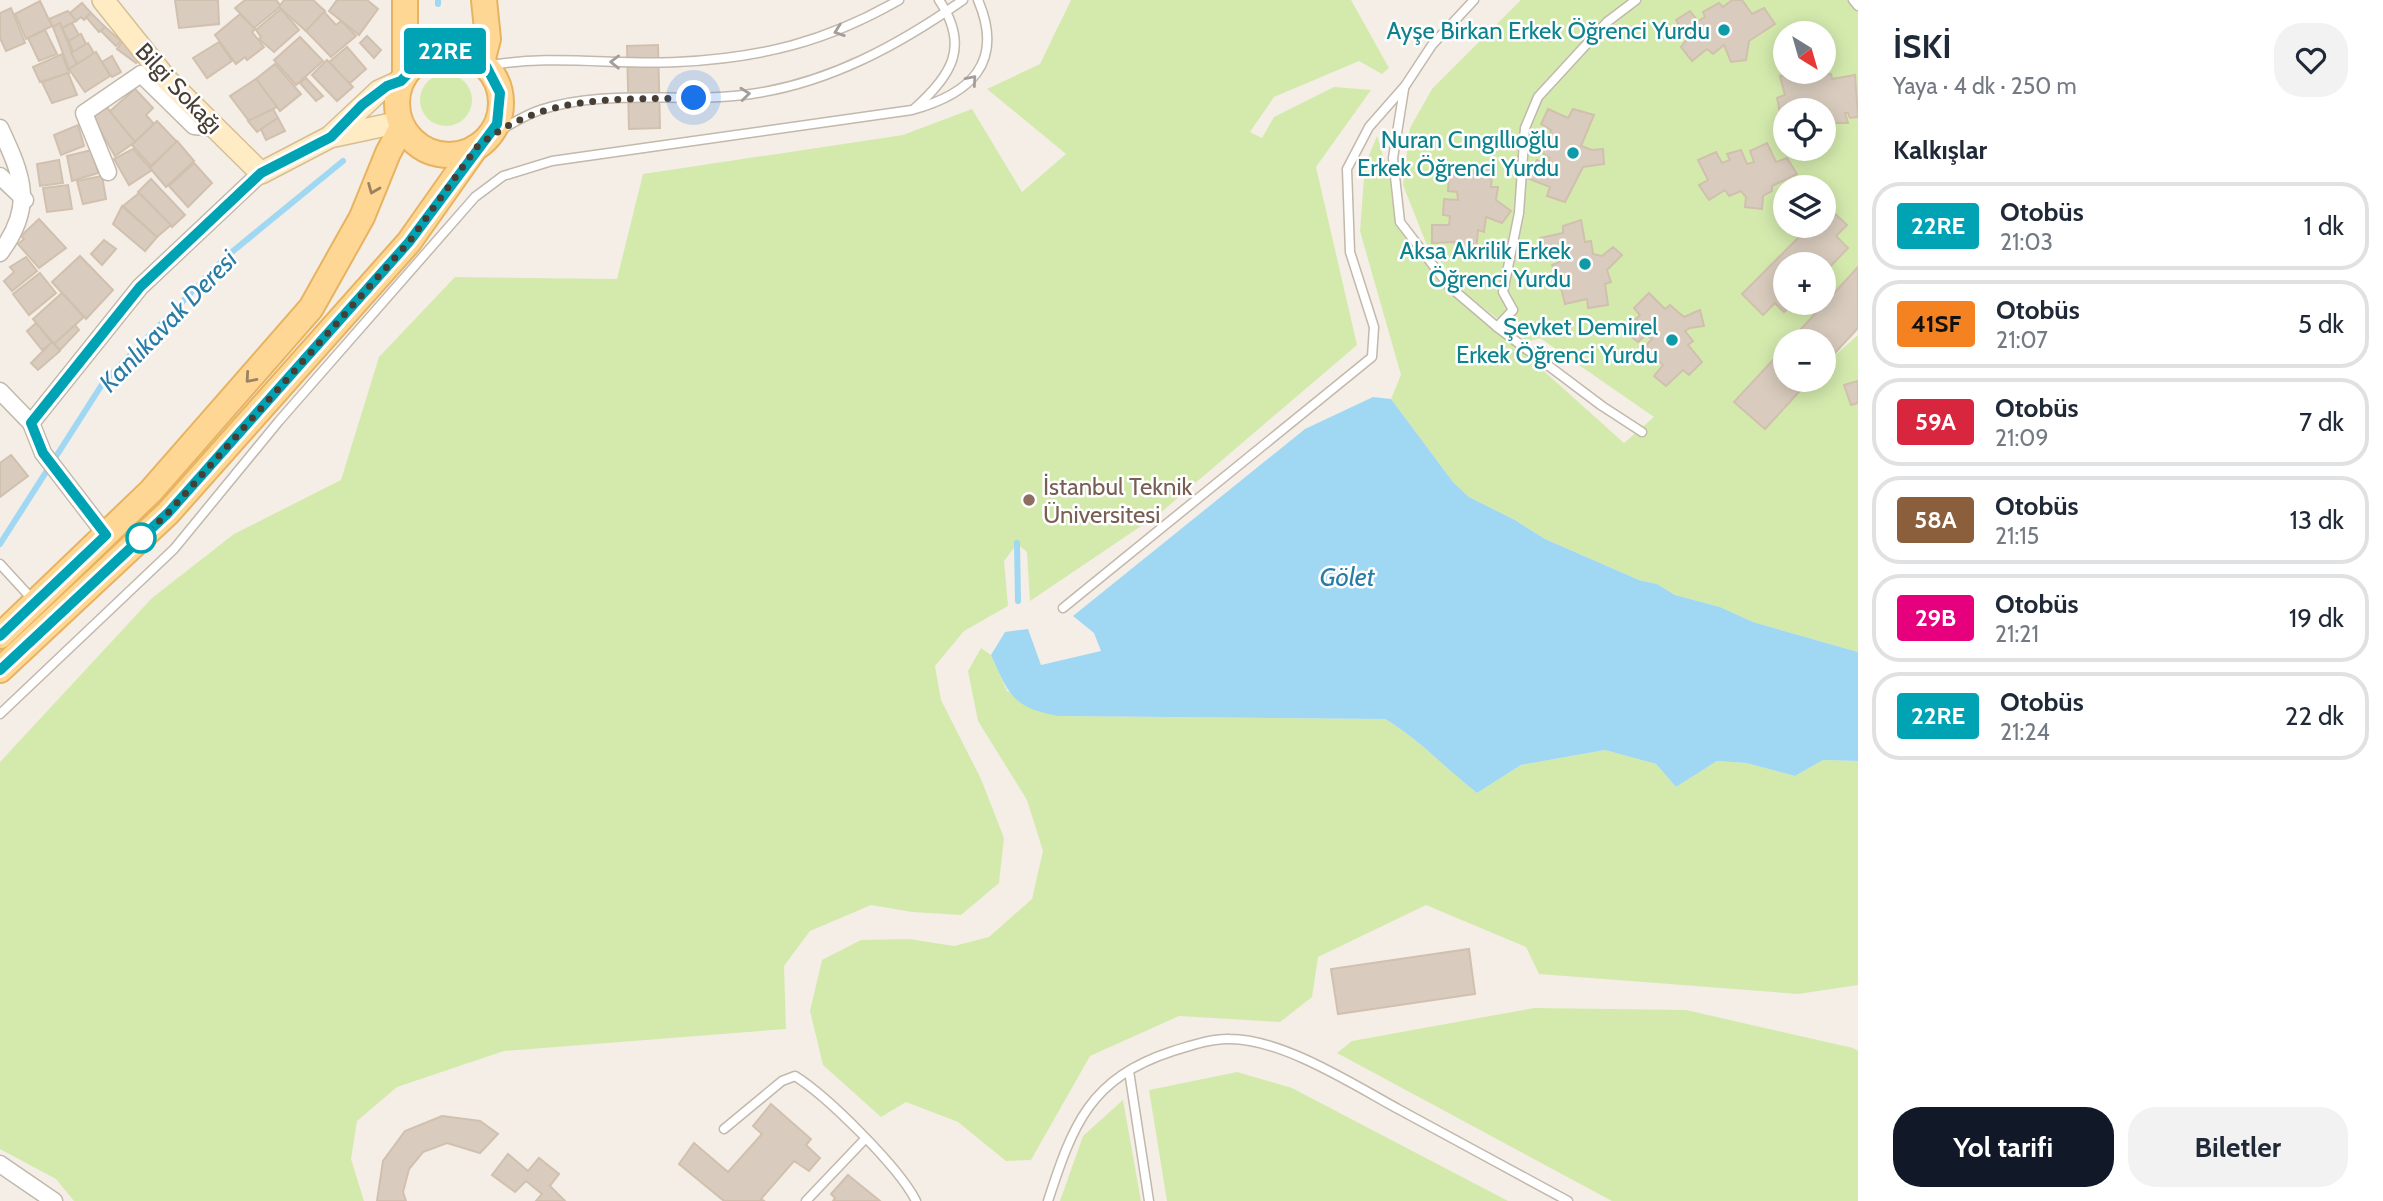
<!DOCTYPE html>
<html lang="tr">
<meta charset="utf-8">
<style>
:root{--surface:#fff;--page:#f2f2f3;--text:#1f2937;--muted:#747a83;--line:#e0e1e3;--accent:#111827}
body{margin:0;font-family:Cabin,sans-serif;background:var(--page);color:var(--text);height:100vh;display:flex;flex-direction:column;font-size:26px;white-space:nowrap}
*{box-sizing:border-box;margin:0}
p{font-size:23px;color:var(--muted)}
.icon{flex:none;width:38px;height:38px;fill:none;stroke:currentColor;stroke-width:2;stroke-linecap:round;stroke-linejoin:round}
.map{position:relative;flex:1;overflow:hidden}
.drawer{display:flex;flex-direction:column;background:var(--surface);width:525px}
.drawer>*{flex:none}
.badge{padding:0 14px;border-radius:5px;font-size:24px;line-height:46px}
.needle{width:46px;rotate:143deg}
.tools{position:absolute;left:1773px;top:21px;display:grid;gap:14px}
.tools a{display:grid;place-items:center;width:63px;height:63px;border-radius:50%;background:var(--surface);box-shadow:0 4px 18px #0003;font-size:35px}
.you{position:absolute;width:35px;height:35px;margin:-18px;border:5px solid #fff;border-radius:50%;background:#1a73e8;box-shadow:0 0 0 10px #1a73e833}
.map>.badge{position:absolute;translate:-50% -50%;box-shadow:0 0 0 4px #fff}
h2{padding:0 35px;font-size:26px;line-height:63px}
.round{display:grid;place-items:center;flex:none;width:74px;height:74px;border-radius:28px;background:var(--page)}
.headline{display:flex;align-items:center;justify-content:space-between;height:119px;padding:0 35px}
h1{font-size:33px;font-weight:700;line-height:52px}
.action{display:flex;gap:14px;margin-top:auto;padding:14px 35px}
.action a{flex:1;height:80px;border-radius:28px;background:var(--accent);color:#fff;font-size:28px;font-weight:700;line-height:80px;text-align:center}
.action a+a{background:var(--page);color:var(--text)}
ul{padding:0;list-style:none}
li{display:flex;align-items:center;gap:21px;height:88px;margin:0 14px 10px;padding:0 21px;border:4px solid var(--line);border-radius:28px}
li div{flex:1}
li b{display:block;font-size:26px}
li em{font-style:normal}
li .badge{min-width:77px;font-weight:700;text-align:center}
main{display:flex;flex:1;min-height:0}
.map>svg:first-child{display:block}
.green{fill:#d4eaad;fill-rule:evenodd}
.water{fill:#a0d8f3}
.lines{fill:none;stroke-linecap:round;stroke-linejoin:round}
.stream{stroke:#a0d8f3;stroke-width:6}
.building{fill:#d9ccbe;stroke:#d1c0ae;stroke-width:2}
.lane-casing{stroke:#c2b8ab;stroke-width:11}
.street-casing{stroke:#c2b8ab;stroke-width:19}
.secondary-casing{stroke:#d6be94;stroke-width:24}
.primary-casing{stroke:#e8b360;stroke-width:28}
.lane{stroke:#fff;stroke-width:8}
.street{stroke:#fff;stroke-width:16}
.secondary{stroke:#ffecc5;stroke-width:21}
.primary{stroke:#ffd794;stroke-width:24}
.oneway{stroke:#a39e9a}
.oneway2{stroke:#9a8360}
.line-casing{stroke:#fff;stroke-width:16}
.line{stroke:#00a3b4;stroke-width:10}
.walk{stroke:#473e35;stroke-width:7;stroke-dasharray:0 12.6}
.culture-dot{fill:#0f9aa8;stroke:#fff;stroke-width:2.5}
.education-dot{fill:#8d6e63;stroke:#fff;stroke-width:2.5}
.stop-dot{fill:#fff;stroke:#00a3b4;stroke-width:3.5}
.labels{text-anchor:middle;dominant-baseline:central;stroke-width:5;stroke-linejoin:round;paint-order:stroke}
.culture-label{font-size:24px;fill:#0d838f;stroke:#fff;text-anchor:end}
.street-label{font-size:24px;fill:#473e35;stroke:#fff}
.education-label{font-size:24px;fill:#785e54;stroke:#fff;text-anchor:start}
.water-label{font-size:26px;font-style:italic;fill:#287ca6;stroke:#fff}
</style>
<main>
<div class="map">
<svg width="1858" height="1201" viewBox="0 0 1858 1201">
<rect width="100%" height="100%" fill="#f4eee6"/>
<!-- green -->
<g class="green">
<polygon points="1071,0 1351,0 1389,68 1382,74 1359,61 1274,97 1250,132 1262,138 1274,117 1334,87 1371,90 1316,167 1357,345 1159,514 1030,601 1027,552 1017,544 1004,561 1008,606 964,631 935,666 941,700 981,779 1004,838 999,883 961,915 912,912 871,905 810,931 784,966 786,1029 504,1051 397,1087 357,1121 351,1159 364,1201 74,1201 56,1179 0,1149 0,762 152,598 234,534 341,480 379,357 455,277 617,279 643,174 903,135 972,109 1022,192 1066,154 987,89 1040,64"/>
<path d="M1521,0H1858V267L1790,341H1785V347L1735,402L1765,429L1810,380H1824V365L1858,335V652L1753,622L1720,607L1675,595L1657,584L1639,580L1545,539L1515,520L1469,497L1453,482L1391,399L1401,375L1360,231L1365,165L1377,136L1394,190L1400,222L1449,286L1624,443L1654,417L1540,338L1527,342L1466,294L1426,243L1403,185L1410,128L1432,89ZM1785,33H1824V72H1785ZM1785,110H1824V149H1785ZM1785,187H1824V226H1785ZM1785,264H1824V303H1785Z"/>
<circle cx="446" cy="100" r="26"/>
<path d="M981,648L991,655L1007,691L1058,716L1385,719C1419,739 1446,769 1477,793L1521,765L1605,750L1656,764L1676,787L1717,761L1746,763L1795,776L1823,760L1858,761V985L1798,994L1539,974L1526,947L1426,905L1318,957L1312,997L1280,1022L1179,1016L1090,1056L1031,1160L1006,1161L958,1122L906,1102L881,1117L823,1065L810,1011L822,960L861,940L909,939L954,946L989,937L1032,899L1043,851L1027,800L978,721L968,671Z"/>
<polygon points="1534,1008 1686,1010 1853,1048 1858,1051 1858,1201 1612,1201 1337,1053 1352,1041"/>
<polygon points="1237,1072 1292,1088 1508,1201 1167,1201 1149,1090"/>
<polygon points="1123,1100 1141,1201 1060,1201 1083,1136"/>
</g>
<!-- water -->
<path class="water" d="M1373,397L1391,399L1453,482L1469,497L1515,520L1545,539L1639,580L1657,584L1675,595L1720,607L1753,622L1858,652V761L1823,760L1795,776L1746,763L1717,761L1676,787L1656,764L1605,750L1521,765L1477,793C1446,769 1419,739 1385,719L1058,716C1013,708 1009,695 991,655L1005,632L1028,629L1041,665L1101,651L1094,633L1073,616L1305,429Z"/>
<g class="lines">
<!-- stream -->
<g class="stream">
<polyline points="438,0 438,4"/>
<polyline points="1017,543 1018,601"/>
<polyline points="0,544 103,383 227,256 343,161"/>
</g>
</g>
<!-- building -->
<g class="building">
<polygon points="175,0 218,0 219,24 179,28"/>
<polygon points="245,0 276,0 281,6 254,28 235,8"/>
<polygon points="284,0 313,0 325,11 306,31 279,7"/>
<polygon points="337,0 367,0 378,9 359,35 329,11"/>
<polygon points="1732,0 1742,0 1752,14 1764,8 1775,24 1749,41 1746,60 1731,62 1724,45 1713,54 1707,49 1692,61 1681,47 1687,39 1676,20 1690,11 1698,21 1705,17 1703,12 1719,3 1723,7"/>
<polygon points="40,1 52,26 26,39 15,14"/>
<polygon points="82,3 91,13 84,20 81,17 76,21 70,13"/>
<polygon points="11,8 25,43 6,51 0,38 0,13"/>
<polygon points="281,9 299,30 274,52 259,39 261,37 256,30"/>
<polygon points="68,11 76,21 62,28 60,23 53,27 49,19"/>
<polygon points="324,12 336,25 341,21 356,36 331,57 306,31"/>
<polygon points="91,13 105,27 99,32 86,17"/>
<polygon points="240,14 255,29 252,32 264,47 247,60 245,57 236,64 215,35"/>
<polygon points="60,23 77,65 69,69 53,27"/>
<polygon points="72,23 79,35 69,41 62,28"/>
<polygon points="105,27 121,41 116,46 101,31"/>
<polygon points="45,30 57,54 39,61 28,38"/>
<polygon points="81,34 86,44 73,52 69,41"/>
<polygon points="367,36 381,50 374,58 360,43"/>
<polygon points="300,37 323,61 296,85 274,60"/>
<polygon points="123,41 143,58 136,63 117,49"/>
<polygon points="219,42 232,61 207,78 193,58"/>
<polygon points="88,43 95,55 78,65 71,53"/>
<polygon points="658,45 660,128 629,129 627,46"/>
<polygon points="347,47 366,69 349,84 329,62"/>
<polygon points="96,52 110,76 85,92 69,69"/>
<polygon points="62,54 69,73 40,82 33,67"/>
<polygon points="112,56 121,72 112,77 102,62"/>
<polygon points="327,60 353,87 337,101 312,75"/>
<polygon points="275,64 301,94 280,111 256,79"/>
<polygon points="1801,72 1802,83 1812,82 1811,75 1831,74 1832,79 1855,75 1858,117 1850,118 1848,113 1845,113 1848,123 1835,123 1831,134 1824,133 1824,110 1785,110 1785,116 1781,118 1777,98 1785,95 1780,76"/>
<polygon points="68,73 77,95 52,103 42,82"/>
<polygon points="306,78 323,96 316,101 300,83"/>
<polygon points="256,79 277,107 249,121 230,96"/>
<polygon points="135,89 153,108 146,115 154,124 135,142 109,112"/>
<polygon points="104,104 135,142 115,156 92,116"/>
<polygon points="273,109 278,118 257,132 248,121"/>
<polygon points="1548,109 1568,118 1573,109 1594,115 1581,146 1592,150 1603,149 1604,164 1583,167 1565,202 1547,196 1550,187 1527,178 1537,160 1547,165 1550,158 1538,150 1543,136 1548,138 1551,130 1541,124"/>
<polygon points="278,118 285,131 266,140 261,129"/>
<polygon points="157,121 177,142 151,166 132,145"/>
<polygon points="78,125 84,146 61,155 54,135"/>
<polygon points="177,141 194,161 166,187 150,168"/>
<polygon points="1767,143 1776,162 1787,158 1797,174 1772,186 1772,191 1763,196 1762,209 1745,207 1746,197 1741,191 1729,196 1725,190 1709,200 1699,185 1708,180 1698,160 1716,152 1722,163 1730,160 1727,154 1741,150 1747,164 1754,162 1750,151"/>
<polygon points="133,149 152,170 129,185 114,159"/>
<polygon points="92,150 98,173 72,181 67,156"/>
<polygon points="59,160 63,183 40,186 37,164"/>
<polygon points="194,163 212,183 188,207 169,186"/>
<polygon points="1473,166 1493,166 1491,187 1498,187 1496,200 1511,211 1502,223 1486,217 1484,232 1478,230 1476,251 1456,253 1455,242 1432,243 1432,225 1449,225 1450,216 1443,215 1444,199 1458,200 1457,192 1448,191 1449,173 1473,174"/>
<polygon points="102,176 106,199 83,204 77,181"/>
<polygon points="151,179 185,215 172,227 138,192"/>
<polygon points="68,185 72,209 47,212 43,188"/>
<polygon points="139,193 171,225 157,237 123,206"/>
<polygon points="122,206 157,237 145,251 113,224"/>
<polygon points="1828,207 1847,225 1836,236 1848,248 1824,273 1824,264 1785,264 1785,303 1794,303 1784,312 1775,303 1763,315 1742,294 1810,226 1824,226 1824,212"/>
<polygon points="39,219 66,248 39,268 18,244 24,239 21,236"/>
<polygon points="1581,220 1585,242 1591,241 1593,254 1602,256 1613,247 1622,255 1607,270 1611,282 1605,284 1608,305 1588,308 1587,299 1565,304 1561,287 1572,284 1570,276 1557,278 1552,265 1560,262 1558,256 1543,257 1540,238 1563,233 1563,226"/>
<polygon points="104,240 116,249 102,265 91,254"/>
<polygon points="80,256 113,290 86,319 52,282"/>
<polygon points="26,257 37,271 12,291 4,281 14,272 10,267"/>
<polygon points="1858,267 1858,328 1824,365 1824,341 1790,341"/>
<polygon points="40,273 56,293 29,315 13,294"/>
<polygon points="62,293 84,317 54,344 33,319"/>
<polygon points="1649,293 1665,309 1670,305 1684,317 1700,310 1704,326 1690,328 1685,331 1693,341 1688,345 1702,362 1689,375 1683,370 1666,386 1654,376 1663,365 1657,359 1654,361 1642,350 1652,339 1646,335 1638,342 1624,331 1640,315 1634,308"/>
<polygon points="36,323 52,343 42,350 27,331"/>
<polygon points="75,325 79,330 60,350 54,344"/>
<polygon points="52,342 60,351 38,370 31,363"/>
<polygon points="1785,347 1785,380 1810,380 1765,429 1734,402"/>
<polygon points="1858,381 1858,403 1851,405 1844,385"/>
<polygon points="11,455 28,476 0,497 0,463"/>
<polygon points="1469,949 1475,994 1338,1014 1331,969"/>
<polygon points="771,1104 811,1139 806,1145 820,1158 809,1171 794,1161 761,1199 764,1201 724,1201 679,1164 694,1143 728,1172 762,1134 753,1126"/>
<polygon points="442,1116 480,1121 498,1134 480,1153 447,1143 423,1152 409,1169 403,1192 406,1201 377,1201 383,1161 405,1131"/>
<polygon points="508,1154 528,1171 539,1158 559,1174 550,1186 565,1201 536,1201 542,1194 526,1181 515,1192 492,1175"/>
<polygon points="848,1175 880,1201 833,1201 835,1198 831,1194"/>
</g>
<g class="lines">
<!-- lane casing -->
<g class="lane-casing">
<g id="lane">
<polyline points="1853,0 1858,6"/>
<path d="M486,66C549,54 613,65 677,62C761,58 826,42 899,0"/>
<polyline points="1404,89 1393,158 1400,222 1449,286 1497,327 1513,310 1503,292 1519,213 1525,128 1538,97 1607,22 1636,0"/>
<path d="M915,108C952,75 970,46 939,0"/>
<path d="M488,137C505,128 522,116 540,110C607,88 682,104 751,94C829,83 899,45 963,0"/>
<polyline points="1497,327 1602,406 1642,432"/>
<polyline points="0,564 33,600"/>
<polyline points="1063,608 1372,357 1374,327 1350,252 1347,169 1369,127 1405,86 1432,45 1474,0"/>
<path d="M0,714L174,549L279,421L475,197L503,176L552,161L912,110C970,94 1005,63 978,0"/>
<polyline points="1129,1071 1149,1201"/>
<path d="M724,1129L782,1081L795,1076C827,1096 899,1167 916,1201"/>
<polyline points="806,1201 865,1139"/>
<path d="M1048,1201C1073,1124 1090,1078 1173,1051C1190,1046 1212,1038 1230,1039C1283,1039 1354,1085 1400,1110C1456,1140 1512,1171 1568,1201"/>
</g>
</g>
<!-- street casing -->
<g class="street-casing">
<g id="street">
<path d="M0,128C23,177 35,206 0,253"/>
<polyline points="108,172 84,113 141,74 194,126 216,128"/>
<polyline points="0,176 25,200"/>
<polyline points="0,391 31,423 43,453 106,535"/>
<polyline points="31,423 140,287 261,173"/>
<polyline points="0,1164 54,1201"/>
</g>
</g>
<!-- secondary casing -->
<g class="secondary-casing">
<g id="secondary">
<polyline points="103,0 167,80 261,173 330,137 400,122"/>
<polyline points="332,135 379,91 401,81"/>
</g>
</g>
<!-- primary casing -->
<g class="primary-casing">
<g id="primary">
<circle cx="449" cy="103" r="52"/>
<polyline points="482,62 488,39 484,0"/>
<polyline points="405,75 405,0"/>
<polyline points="0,636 151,491 311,308 362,217 388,153 402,127"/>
<polyline points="0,670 168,513 409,242 476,147"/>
</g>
</g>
<!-- lane -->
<use href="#lane" class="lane"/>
<!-- street -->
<use href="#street" class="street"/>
<!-- secondary -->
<use href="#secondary" class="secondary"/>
<!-- primary -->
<use href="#primary" class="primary"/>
</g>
<!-- one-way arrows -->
<defs><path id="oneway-chevron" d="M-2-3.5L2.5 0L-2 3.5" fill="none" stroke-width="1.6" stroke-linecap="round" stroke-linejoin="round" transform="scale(1.75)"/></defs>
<g class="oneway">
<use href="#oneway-chevron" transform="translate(839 31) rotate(161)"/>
<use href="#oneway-chevron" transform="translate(615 62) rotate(-179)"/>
<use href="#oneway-chevron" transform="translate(972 80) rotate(-49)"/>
<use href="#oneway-chevron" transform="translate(745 94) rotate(-6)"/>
</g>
<g class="oneway2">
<use href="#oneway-chevron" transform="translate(373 189) rotate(112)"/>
<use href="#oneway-chevron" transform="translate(250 378) rotate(131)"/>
</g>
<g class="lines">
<!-- line casing -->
<g class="line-casing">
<polyline id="line" points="0,636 106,535 43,453 31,423 140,287 261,173 331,137 362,105 387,86 401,81 423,58 434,53 459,52 486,66 500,93 497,124 409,242 168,513 0,670"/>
</g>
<!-- line -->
<use href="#line" class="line"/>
<!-- walk -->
<path class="walk" d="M141,538L168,513L409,242L477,147C542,93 614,100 694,98"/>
</g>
<!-- markers -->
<g class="culture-dot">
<circle cx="1724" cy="30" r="7"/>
<circle cx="1573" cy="153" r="7"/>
<circle cx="1585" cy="264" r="7"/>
<circle cx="1672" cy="340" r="7"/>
</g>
<circle class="education-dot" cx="1029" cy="500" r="7"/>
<circle class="stop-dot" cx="141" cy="538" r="14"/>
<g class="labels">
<!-- culture labels -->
<g class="culture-label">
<text x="1710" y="30">Ayşe Birkan Erkek Öğrenci Yurdu</text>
<text x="1559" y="139">Nuran Cıngıllıoğlu<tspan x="1559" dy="28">Erkek Öğrenci Yurdu</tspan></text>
<text x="1571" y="250">Aksa Akrilik Erkek<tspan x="1571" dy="28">Öğrenci Yurdu</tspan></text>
<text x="1658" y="326">Şevket Demirel<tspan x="1658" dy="28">Erkek Öğrenci Yurdu</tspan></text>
</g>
<!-- street labels -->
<g class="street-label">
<text transform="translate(179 88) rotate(47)">Bilgi Sokağı</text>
</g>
<!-- education labels -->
<g class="education-label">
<text x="1043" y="486">İstanbul Teknik<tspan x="1043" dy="28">Üniversitesi</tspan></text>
</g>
<!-- water labels -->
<g class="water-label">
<text transform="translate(168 321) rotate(-46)">Kanlıkavak Deresi</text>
<text x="1347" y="577">Gölet</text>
</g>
</g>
</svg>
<div class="tools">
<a><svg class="needle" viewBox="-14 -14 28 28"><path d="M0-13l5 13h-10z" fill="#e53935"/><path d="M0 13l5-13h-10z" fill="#747a83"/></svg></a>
<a><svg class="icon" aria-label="locate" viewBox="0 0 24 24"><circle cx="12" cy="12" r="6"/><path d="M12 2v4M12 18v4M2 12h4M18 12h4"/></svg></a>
<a><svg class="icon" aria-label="layers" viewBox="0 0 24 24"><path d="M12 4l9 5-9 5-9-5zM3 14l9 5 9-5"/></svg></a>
<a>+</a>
<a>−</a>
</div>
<div class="you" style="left:694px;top:98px"></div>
<b class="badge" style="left:445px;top:51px;background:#00a3b4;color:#fff">22RE</b>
</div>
<section class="drawer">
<div class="headline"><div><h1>İSKİ</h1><p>Yaya · 4 dk · 250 m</p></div><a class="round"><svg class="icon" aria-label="heart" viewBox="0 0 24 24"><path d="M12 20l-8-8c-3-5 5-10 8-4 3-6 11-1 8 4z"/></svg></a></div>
<h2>Kalkışlar</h2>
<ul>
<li><span class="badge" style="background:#00a3b4;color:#fff">22RE</span><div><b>Otobüs</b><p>21:03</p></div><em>1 dk</em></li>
<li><span class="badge" style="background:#f58220;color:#111">41SF</span><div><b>Otobüs</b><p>21:07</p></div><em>5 dk</em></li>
<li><span class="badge" style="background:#d7263d;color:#fff">59A</span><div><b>Otobüs</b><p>21:09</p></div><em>7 dk</em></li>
<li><span class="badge" style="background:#8b5e3c;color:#fff">58A</span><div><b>Otobüs</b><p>21:15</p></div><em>13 dk</em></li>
<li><span class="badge" style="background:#e6007e;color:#fff">29B</span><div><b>Otobüs</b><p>21:21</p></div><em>19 dk</em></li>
<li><span class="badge" style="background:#00a3b4;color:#fff">22RE</span><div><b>Otobüs</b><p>21:24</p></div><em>22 dk</em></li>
</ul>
<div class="action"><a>Yol tarifi</a><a>Biletler</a></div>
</section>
</main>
